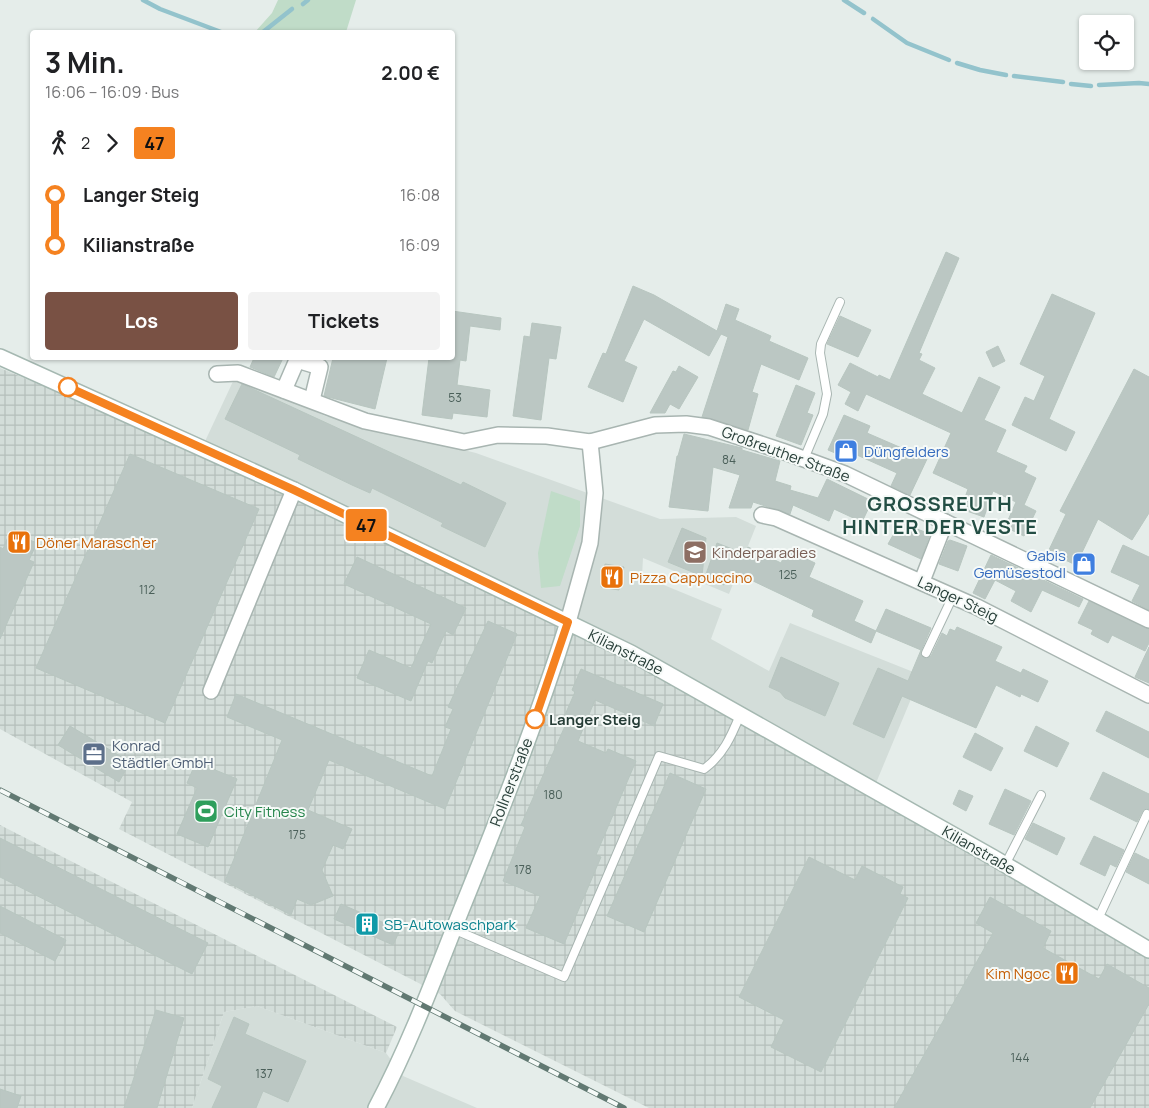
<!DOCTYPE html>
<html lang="de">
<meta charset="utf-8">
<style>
:root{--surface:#fff;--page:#f2f2f2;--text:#202124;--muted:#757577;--accent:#795144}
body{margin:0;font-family:Manrope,sans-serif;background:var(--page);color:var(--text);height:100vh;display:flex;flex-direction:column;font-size:19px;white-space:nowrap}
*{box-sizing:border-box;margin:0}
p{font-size:16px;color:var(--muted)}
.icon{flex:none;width:28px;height:28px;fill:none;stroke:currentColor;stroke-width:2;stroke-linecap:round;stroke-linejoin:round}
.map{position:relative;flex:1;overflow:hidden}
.side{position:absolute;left:30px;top:30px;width:425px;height:330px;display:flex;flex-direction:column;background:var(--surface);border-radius:5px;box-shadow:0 1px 4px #0004}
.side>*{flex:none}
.badge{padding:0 10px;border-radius:4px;font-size:18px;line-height:32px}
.buttons{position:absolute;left:1079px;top:15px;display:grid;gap:10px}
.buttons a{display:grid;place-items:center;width:55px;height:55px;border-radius:5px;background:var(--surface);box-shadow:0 1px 4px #0004;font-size:25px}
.map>.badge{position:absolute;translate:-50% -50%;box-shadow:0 0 0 2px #fff}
.legs{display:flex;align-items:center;gap:8px;height:55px;padding:0 15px;font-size:16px}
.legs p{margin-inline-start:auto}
.head{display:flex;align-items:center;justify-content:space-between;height:85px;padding:0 15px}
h1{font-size:28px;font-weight:700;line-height:38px}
.button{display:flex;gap:10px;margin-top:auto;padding:10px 15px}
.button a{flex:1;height:58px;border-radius:5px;background:var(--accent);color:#fff;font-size:20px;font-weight:700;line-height:58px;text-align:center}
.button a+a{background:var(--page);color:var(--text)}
ul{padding:0 15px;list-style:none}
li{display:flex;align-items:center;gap:18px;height:50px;font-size:19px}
li i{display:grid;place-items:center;width:8px;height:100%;margin:0 6px;background:currentColor}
li i::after{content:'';width:12px;height:12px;margin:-6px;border:4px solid;border-radius:50%;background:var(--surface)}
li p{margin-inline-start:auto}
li:first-child i{background:linear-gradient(#0000 50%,currentColor 0)}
li:last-child i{background:linear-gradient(currentColor 50%,#0000 0)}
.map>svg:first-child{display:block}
.built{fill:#d3ddd9}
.industrial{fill:url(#industrial-grid)}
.green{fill:#c0dcc8}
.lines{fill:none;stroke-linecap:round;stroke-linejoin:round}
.stream{stroke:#93c3cc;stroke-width:4.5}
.building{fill:#bbc7c3;stroke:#b8c6c0}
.lane-casing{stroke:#a8b5b1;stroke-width:10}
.street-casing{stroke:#a8b5b1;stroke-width:18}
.secondary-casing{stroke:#a5b8b1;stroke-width:18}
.lane{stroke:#fff;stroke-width:8}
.street{stroke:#fff;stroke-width:15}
.secondary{stroke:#fff;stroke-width:15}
.rail-casing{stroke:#617972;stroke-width:5.5}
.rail{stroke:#f6faf8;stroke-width:4;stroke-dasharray:11;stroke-linecap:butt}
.line-1-casing{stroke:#fff;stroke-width:11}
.line-1{stroke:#f58220;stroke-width:8}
.stop-1-dot{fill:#fff;stroke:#f58220;stroke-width:2.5}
.labels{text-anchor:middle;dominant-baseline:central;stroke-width:4;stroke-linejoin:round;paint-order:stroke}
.number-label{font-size:12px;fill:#4b605a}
.shop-label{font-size:15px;fill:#366cbe;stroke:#f6faf8;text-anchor:start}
.street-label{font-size:15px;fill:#263d37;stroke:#f6faf8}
.food-label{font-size:15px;fill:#c56008;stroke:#f6faf8;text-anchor:start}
.education-label{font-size:15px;fill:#785e54;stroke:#f6faf8;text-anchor:start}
.stop-label{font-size:15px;font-weight:bold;fill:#263d37;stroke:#f6faf8;text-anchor:start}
.service-label{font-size:15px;fill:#4e5e75;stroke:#f6faf8;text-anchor:start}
.leisure-label{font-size:15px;fill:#27864d;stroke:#f6faf8;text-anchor:start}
.culture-label{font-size:15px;fill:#0d838f;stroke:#f6faf8;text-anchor:start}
.district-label{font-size:20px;font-weight:bold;letter-spacing:1px;fill:#234e44;stroke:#f6faf8}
</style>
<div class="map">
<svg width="1149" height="1108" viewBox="0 0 1149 1108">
<defs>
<pattern id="industrial-grid" width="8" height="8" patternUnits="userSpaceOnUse" patternTransform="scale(1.25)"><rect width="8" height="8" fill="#d3ddd9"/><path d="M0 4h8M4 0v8" fill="none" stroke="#b5bfbb"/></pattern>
</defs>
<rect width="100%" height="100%" fill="#e5edea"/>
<!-- built -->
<g class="built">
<polygon points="236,375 325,416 476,453 660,519 736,517 756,526 729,594 643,558 642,576 722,609 711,639 769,671 790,623 921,675 876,783 200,452"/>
<polygon points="257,1006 386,1053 403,1076 477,1108 192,1108 224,1012"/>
</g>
<!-- industrial -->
<g class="industrial">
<polygon points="0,368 190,447 589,639 876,783 1149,952 1149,1108 649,1108 455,1011 440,994 119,829 132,802 0,729"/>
<polygon points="0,825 397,1027 386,1053 257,1006 224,1012 192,1108 0,1108"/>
</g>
<!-- green -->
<g class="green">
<polygon points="278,0 356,0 346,32 301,32 289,30 284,32 255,32 272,13"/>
<polygon points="551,491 580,501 580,526 560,586 541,588 538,553"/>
</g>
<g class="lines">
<!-- stream -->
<g class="stream">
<polyline points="143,0 160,9 221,32"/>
<polyline points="844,0 864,13"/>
<polyline points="303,4 308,0"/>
<polyline points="873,19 907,43 949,60"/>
<polyline points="263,32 292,9"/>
<polyline points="957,63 980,70 1006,75"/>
<polyline points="1014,76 1063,82"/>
<polyline points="1071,84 1091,86"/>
<polyline points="1099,85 1139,83 1149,84"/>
</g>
</g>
<!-- building -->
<g class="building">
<polygon points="946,252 959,258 919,353 922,354 919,360 935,368 922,394 962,413 979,377 1000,387 984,420 1006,430 996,452 1027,466 1024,472 1036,478 1024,505 1036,511 1024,536 1005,527 1016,502 993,491 984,517 961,509 968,489 933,473 951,433 866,394 858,411 845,404 851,392 838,385 850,363 878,377 879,375 890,380"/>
<polygon points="633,286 654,295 717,331 726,304 739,309 735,320 771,336 769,341 808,358 799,380 761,364 752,392 758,394 748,430 702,417 728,337 721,334 709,356 644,319 624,361 637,367 623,402 588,387 603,353 606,354"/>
<polygon points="1052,294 1095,313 1049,419 1075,432 1066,451 1012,425 1025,397 1034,401 1045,376 1020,364"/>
<polygon points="452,311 501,318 500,330 470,326 466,361 460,360 457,385 490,390 487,417 453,413 452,419 422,415 429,358 452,358"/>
<polygon points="840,316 871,330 858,357 827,344"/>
<polygon points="532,323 561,327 556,359 549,358 541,420 513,416 524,336 530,337"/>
<polygon points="998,346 1005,361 993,367 986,352"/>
<polygon points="254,358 283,358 274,377 250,367"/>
<polygon points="333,358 387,358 375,409 324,396"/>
<polygon points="679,366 698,377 679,409 670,404 665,413 650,413 673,371 676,372"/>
<polygon points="1134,369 1149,377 1149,513 1132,540 1098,519 1076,565 1048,552 1066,514 1060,511"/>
<polygon points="242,384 461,485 463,482 506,503 485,547 441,526 443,523 372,488 370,493 352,485 298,459 300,455 225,419"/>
<polygon points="796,385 815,393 807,413 813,415 801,445 776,436"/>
<polygon points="844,415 870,426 867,433 927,459 910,495 891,486 897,473 857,455 854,461 828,450"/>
<polygon points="684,434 742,448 742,450 780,461 775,481 791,486 790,490 818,498 827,479 872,501 862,522 834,509 829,521 793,505 790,514 753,502 751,508 729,508 740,475 713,467 708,511 669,507 677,456 678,456"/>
<polygon points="130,454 259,509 165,723 36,668"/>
<polygon points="912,527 930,534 921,559 888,544 896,530 909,534"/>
<polygon points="682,528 706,538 702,576 668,562"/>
<polygon points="10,532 37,543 29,560 34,562 0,639 0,547 3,549"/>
<polygon points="950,540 967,546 958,571 939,564 948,541"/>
<polygon points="717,543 745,554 748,547 781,563 787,550 815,563 809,577 863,601 854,621 876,631 871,643 812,616 814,610 730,570 724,585 705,577"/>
<polygon points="1123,545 1149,557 1149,610 1132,601 1140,585 1111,572"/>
<polygon points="991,555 1083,599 1079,607 1042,590 1031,612 1011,601 1016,591 995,580 985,599 973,593"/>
<polygon points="357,557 466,608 453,635 446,631 432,663 428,661 411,701 357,678 369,650 411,668 431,624 344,584"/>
<polygon points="605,564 624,567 619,590 601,587"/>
<polygon points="1089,601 1149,629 1149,643 1145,651 1112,635 1108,643 1091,634 1093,630 1078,623"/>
<polygon points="886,609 931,628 921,651 924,658 931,656 942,633 947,636 950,629 955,631 957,627 1002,647 995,661 1021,673 1023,669 1048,681 1038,702 1021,694 1020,697 996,685 976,728 902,696 884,738 853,724 878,668 908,681 921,650 876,631"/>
<polygon points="488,621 517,634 445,809 329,760 308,810 352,829 343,849 333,845 322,870 333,896 311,905 297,899 291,915 225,881 282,740 227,717 236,694 432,776 451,729 445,727 453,709 448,707"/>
<polygon points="1149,647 1149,683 1135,677"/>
<polygon points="781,657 839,683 825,716 785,698 780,692 769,687"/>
<polygon points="581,669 663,704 654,726 595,700 578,741 606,753 608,749 636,761 596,855 601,857 564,944 526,928 540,896 503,881 525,827 521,825 565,726 561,724 575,692 572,690"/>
<polygon points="1106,711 1149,732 1149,758 1096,731"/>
<polygon points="70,726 130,762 119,782 58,745"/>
<polygon points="1036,726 1069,743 1057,767 1024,751"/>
<polygon points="975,733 1003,748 991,771 963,757"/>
<polygon points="196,762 237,779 208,847 177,834 197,788 187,783"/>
<polygon points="1103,772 1149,794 1149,809 1143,810 1137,822 1090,799"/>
<polygon points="670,773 706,789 644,932 607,916"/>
<polygon points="1005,789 1031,801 1014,835 989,824"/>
<polygon points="959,790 973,796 966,811 953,804"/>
<polygon points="1033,823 1065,838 1057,855 1025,839"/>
<polygon points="1094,836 1124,850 1116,867 1110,864 1105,876 1080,864"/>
<polygon points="0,838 208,943 192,974 0,877"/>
<polygon points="1135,853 1149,860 1149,884 1126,872"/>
<polygon points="809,857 855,880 862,866 903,887 900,894 908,898 821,1072 771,1047 784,1020 739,997"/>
<polygon points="990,897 1051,931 1043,948 1099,979 1107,964 1149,988 1149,1004 1090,1108 894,1108 993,933 976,923"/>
<polygon points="341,904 400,930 393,945 334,919"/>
<polygon points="0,906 66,940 55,961 0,933"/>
<polygon points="156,1010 184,1018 157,1108 124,1108"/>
<polygon points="234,1017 249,1024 245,1034 306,1061 288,1102 263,1091 256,1108 212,1108 222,1086 208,1079"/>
<polygon points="0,1089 21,1096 17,1108 0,1108"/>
</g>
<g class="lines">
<!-- lane casing -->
<g class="lane-casing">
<g id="lane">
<polyline points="804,459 823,414 827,394 820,353 821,344 840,302"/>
<polyline points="926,653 953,596"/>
<polyline points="1005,865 1041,795"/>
<polyline points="1098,919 1147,814"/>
<path d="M453,929L564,977L659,756L704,769C723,755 731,737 740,715"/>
</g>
</g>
<!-- street casing -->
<g class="street-casing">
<g id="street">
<polyline points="217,374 238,373 365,421 464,442 498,435 547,436 590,442 655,425 686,424 709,427 782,451 845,474 1149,620"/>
<polyline points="284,390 297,360 320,367 312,400"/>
<polyline points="762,515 776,518 977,607 1149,695"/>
<polyline points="922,581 945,522"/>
<polyline points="568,622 590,543 595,493 590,442"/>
<polyline points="211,691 294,490"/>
</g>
</g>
<!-- secondary casing -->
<g class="secondary-casing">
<g id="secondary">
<polyline points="0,357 294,490 631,653 994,858 1149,950"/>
<path d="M376,1108C409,1046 434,979 460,913C499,817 537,721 568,622"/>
</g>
</g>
<!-- lane -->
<use href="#lane" class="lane"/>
<!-- street -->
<use href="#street" class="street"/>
<!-- secondary -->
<use href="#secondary" class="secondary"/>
<!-- rail casing -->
<g class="rail-casing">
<polyline id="rail" points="0,790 624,1108"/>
</g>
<!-- rail -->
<use href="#rail" class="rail"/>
</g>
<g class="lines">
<!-- line-1 casing -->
<g class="line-1-casing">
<polyline id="line-1" points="68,387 294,490 568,622 535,719"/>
</g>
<!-- line-1 -->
<use href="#line-1" class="line-1"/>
</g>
<!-- icons -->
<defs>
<g id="shop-square" transform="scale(1.25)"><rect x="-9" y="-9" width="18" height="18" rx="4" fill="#3f7fe0" stroke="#f6faf8"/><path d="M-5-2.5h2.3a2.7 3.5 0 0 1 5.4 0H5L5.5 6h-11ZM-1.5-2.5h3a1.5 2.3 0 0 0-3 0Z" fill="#fff"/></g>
<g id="restaurant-square" transform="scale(1.25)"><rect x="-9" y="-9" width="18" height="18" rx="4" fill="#e8710a" stroke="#f6faf8"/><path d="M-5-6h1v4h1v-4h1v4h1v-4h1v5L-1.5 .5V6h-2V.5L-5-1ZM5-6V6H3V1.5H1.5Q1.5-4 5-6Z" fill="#fff"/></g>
<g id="school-square" transform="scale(1.25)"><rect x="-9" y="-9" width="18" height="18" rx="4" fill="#8d6e63" stroke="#f6faf8"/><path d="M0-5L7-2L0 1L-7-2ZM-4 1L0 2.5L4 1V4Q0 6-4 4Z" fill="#fff"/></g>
<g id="office-square" transform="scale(1.25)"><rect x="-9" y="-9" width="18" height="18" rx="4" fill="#5c6f8a" stroke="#f6faf8"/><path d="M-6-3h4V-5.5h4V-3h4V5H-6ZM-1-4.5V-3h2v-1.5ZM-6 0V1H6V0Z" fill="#fff"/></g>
<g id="stadium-square" transform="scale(1.25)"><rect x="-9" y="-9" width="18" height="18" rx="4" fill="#2e9e5b" stroke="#f6faf8"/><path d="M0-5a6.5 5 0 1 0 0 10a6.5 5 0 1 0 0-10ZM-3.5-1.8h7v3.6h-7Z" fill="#fff"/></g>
<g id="building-square" transform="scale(1.25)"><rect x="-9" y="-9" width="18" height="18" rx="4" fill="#0f9aa8" stroke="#f6faf8"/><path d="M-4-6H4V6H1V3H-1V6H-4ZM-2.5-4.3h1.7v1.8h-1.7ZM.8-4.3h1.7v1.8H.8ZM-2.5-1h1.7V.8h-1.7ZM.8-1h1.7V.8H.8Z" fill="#fff"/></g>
</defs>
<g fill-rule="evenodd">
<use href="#shop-square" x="846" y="451"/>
<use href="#restaurant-square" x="19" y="542"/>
<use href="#school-square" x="695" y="552"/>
<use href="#shop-square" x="1084" y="564"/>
<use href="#restaurant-square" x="612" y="577"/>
<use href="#office-square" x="94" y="754"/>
<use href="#stadium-square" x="206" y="811"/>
<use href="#building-square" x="367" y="924"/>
<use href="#restaurant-square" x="1067" y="973"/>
</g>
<!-- markers -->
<g class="stop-1-dot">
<circle cx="68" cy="387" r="9"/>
<circle cx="535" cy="719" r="9"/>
</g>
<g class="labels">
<!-- number labels -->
<g class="number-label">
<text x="455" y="397">53</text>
<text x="729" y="459">84</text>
<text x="788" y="574">125</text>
<text x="147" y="589">112</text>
<text x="553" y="794">180</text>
<text x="297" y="834">175</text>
<text x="523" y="869">178</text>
<text x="1020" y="1057">144</text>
<text x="264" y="1073">137</text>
</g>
<!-- shop labels -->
<g class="shop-label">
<text x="864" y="451">Düngfelders</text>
<text x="1066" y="555" text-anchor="end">Gabis<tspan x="1066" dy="17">Gemüsestodl</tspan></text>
</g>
<!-- street labels -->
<g class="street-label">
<text transform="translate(786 454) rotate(20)">Großreuther Straße</text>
<text transform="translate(958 599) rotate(25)">Langer Steig</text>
<text transform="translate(626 652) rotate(27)">Kilianstraße</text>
<text transform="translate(511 782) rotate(-69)">Rollnerstraße</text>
<text transform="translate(979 850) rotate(30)">Kilianstraße</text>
</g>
<!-- food labels -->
<g class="food-label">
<text x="36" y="542">Döner Marasch'er</text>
<text x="630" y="577">Pizza Cappuccino</text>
<text x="1050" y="973" text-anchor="end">Kim Ngoc</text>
</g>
<!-- education labels -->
<g class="education-label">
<text x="712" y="552">Kinderparadies</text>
</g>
<!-- stop labels -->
<g class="stop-label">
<text x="549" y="719">Langer Steig</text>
</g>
<!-- service labels -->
<g class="service-label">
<text x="112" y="745">Konrad<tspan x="112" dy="17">Städtler GmbH</tspan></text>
</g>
<!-- leisure labels -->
<g class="leisure-label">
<text x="224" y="811">City Fitness</text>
</g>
<!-- culture labels -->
<g class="culture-label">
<text x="384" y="924">SB-Autowaschpark</text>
</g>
<!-- district labels -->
<g class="district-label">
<text x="940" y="503">GROSSREUTH<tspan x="940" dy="23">HINTER DER VESTE</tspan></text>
</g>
</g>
</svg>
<div class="buttons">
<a><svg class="icon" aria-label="locate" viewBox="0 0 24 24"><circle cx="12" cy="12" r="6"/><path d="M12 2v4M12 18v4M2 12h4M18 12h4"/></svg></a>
</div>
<b class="badge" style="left:366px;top:525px;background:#f58220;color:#111">47</b>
<section class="side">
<div class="head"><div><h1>3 Min.</h1><p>16:06 – 16:09 · Bus</p></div><b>2.00 €</b></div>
<div class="legs"><svg class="icon" aria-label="walk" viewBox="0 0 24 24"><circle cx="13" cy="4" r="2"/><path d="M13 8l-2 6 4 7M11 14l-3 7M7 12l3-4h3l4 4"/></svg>2<svg class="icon" aria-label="forward" viewBox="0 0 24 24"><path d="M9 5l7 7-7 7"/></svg><b class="badge" style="background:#f58220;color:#111">47</b></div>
<ul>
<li><i style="color:#f58220"></i><b>Langer Steig</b><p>16:08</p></li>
<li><i style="color:#f58220"></i><b>Kilianstraße</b><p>16:09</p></li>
</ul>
<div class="button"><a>Los</a><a>Tickets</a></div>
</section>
</div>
